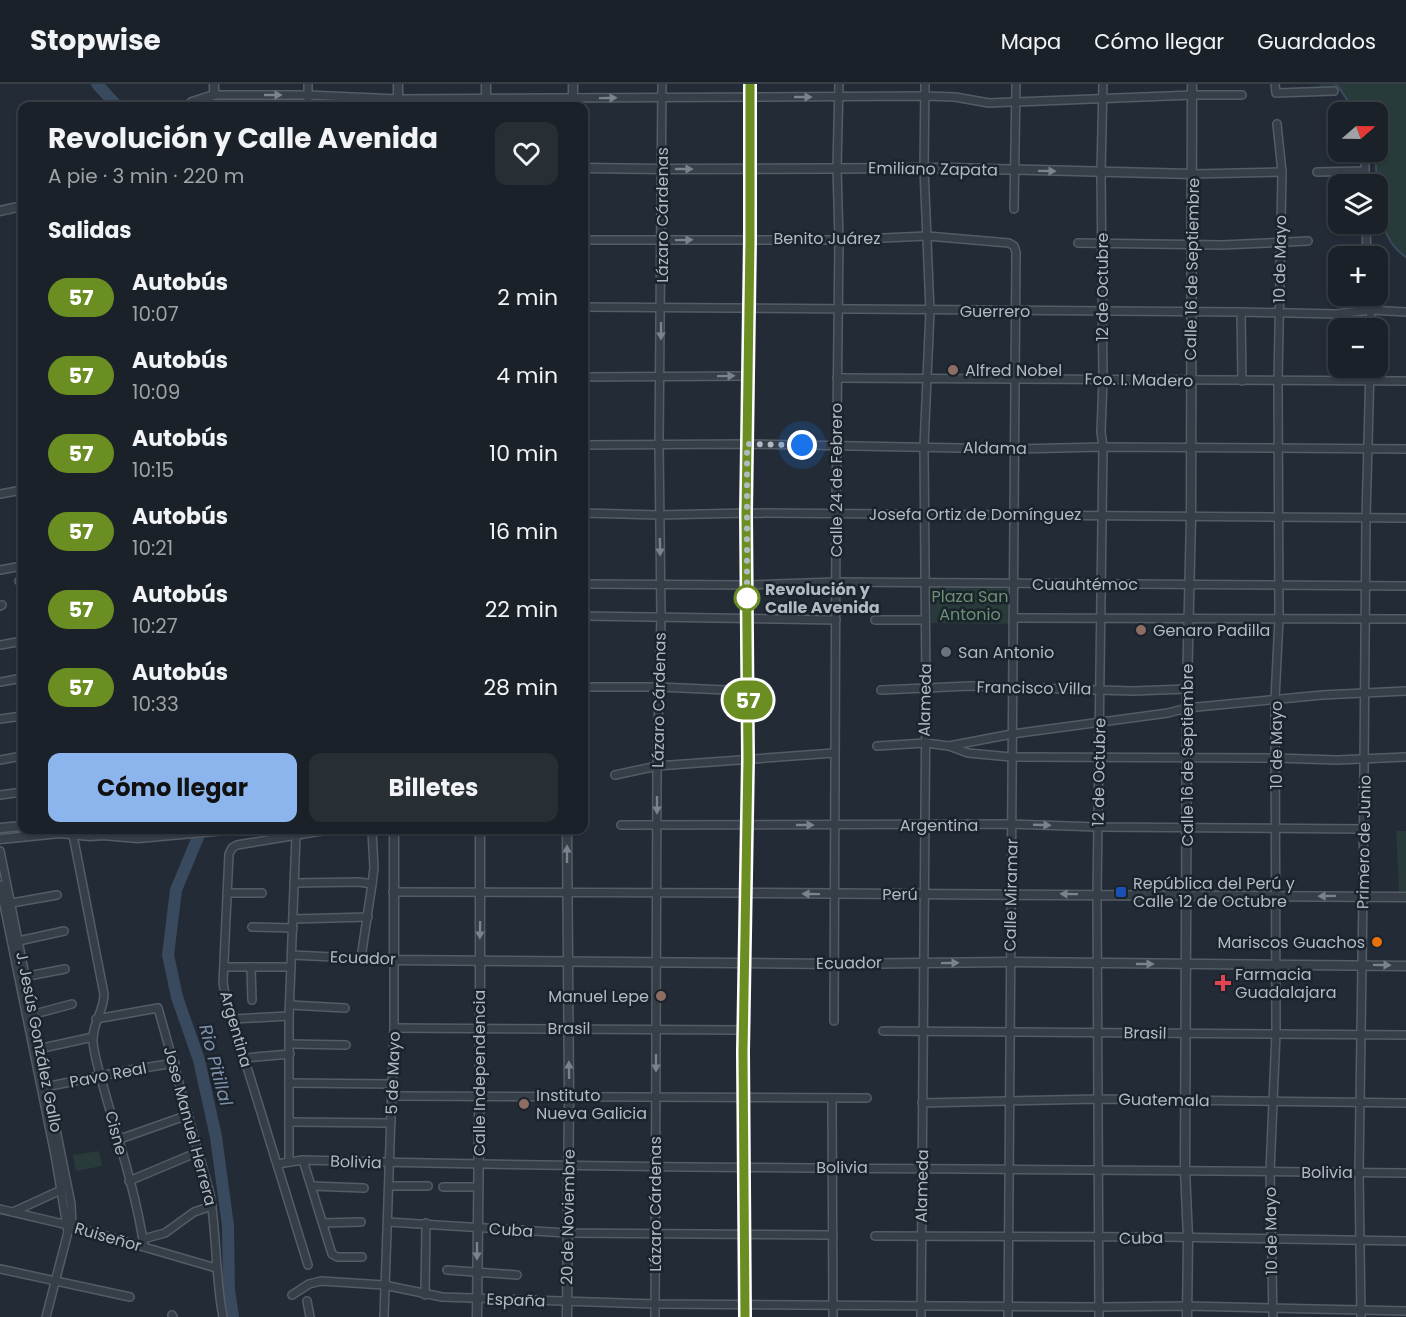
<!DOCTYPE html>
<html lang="es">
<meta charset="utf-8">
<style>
:root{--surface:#1a2128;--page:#272e34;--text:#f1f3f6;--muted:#9fa3a8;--line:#383e45;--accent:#8cb5ed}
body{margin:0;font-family:Poppins,sans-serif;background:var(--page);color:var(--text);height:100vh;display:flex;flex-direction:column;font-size:22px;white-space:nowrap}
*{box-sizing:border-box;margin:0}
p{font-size:20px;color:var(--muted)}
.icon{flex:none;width:33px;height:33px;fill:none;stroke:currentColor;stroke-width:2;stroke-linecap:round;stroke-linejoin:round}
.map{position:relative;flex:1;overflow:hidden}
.details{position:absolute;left:18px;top:18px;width:570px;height:732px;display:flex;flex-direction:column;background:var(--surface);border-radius:12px;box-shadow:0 2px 4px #0004,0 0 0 2px var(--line)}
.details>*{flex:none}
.badge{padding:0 12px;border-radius:20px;font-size:21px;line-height:39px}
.needle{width:39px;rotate:70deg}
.fabs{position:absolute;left:1328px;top:18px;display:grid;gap:12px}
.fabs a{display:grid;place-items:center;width:60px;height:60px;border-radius:12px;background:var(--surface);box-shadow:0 2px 4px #0004,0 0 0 2px var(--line);font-size:30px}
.you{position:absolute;width:30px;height:30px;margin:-15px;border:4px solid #fff;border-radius:50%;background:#1a73e8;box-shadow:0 0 0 9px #1a73e833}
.map>.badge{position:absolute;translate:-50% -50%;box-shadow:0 0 0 3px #fff}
h2{padding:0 30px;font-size:22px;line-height:54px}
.round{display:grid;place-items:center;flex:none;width:63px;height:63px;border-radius:12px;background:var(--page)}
.overview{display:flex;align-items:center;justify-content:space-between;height:102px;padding:0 30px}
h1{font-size:28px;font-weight:700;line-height:45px}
.primary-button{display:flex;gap:12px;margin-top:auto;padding:12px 30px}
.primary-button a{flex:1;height:69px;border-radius:12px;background:var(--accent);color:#111;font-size:24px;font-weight:700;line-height:69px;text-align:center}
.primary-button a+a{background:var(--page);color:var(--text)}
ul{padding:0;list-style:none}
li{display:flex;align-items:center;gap:18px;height:78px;padding:0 30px}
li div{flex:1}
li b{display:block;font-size:22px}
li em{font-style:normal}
li .badge{min-width:66px;font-weight:700;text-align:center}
header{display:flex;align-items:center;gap:36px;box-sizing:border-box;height:84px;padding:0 30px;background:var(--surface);border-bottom:2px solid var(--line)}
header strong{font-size:28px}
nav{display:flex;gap:33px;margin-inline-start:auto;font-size:21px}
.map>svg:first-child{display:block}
.green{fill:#283a39}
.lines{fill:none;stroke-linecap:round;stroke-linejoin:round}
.stream{stroke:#394a5e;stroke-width:2}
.river{stroke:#394a5e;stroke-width:12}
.minor-casing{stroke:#545c65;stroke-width:10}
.tertiary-casing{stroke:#545c65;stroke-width:11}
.minor{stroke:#363e47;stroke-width:7}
.tertiary{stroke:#363e47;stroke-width:8}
.oneway{fill:#7a828b}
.line-casing{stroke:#fff;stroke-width:14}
.line{stroke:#6b8e23;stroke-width:9}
.walk{stroke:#b1b9c3;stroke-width:6;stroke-dasharray:0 10.8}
.education-dot{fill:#8d6e63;stroke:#1b232c;stroke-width:2}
.stop-dot{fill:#fff;stroke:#6b8e23;stroke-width:3}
.worship-dot{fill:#6b7280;stroke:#1b232c;stroke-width:2}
.transit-dot{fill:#1a4fb4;stroke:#1b232c;stroke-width:2}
.food-dot{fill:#e8710a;stroke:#1b232c;stroke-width:2}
.health-dot{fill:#e0444e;stroke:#1b232c;stroke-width:2}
.labels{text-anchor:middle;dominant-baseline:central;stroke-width:5;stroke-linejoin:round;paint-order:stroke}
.street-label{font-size:16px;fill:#b1b9c3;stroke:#1b232c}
.poi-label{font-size:16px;fill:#b1b9c3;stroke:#1b232c;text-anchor:start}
.stop-label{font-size:16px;font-weight:bold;fill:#b1b9c3;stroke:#1b232c;text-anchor:start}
.park-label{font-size:16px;fill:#6a9272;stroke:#1b232c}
.water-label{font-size:18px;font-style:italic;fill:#7c90a9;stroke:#1b232c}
</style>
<header>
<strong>Stopwise</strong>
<nav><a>Mapa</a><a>Cómo llegar</a><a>Guardados</a></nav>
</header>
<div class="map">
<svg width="1406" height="1233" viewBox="0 0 1406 1233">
<rect width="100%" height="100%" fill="#232c36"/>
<!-- green -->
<g class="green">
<path d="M1319,0H1406V173C1372,152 1377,102 1375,68H1377V28H1354L1338,5H1322Z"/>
<polygon points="932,502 1009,504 1009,540 931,539"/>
<polygon points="1396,747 1406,747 1406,808 1399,807"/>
<polygon points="99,1067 102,1082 76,1087 73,1071"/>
</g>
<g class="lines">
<!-- stream -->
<g class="stream">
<polyline points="1335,0 1339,3 1355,28"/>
<polyline points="1375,68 1377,100"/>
<path d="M1377,102C1379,127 1382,158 1406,173"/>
</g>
<!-- river -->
<g class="river">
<polyline points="97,0 117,22"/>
<polyline points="201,746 176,806 168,871 177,913 199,976 216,1053 228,1142 229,1206 233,1233"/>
</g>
<!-- minor casing -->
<g class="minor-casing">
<g id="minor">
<polyline points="1275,0 1276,9 1334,7"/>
<polyline points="214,11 308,11 398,15 925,12 955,13 989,19 1193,11 1242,11"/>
<polyline points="308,22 308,0"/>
<polyline points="1317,88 1365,87"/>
<polyline points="1193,90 1282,88"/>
<polyline points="1365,100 1365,68"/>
<polyline points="1014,125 1016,0"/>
<polyline points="1366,140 1367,172"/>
<polyline points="584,156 839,156 927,152 1009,159 1014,162 1016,168 1008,1233"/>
<polyline points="1078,159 1222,161 1308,157"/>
<polyline points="1370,212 1371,244"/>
<polyline points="584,223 1241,228 1336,230 1371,226 1406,228"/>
<polyline points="1241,228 1242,297"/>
<polyline points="584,293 748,292"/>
<polyline points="837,294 1406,297"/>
<polyline points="584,361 747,360 1013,365 1103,363 1406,365"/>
<polyline points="0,410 22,406"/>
<polyline points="584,429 659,431 746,429 1406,434"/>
<polyline points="0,486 22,482"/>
<polyline points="19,497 22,496"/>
<polyline points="584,500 748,501 836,498 1406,502"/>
<polyline points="0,522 2,521"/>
<polyline points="584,532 836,536"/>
<polyline points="1013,534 1406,535"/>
<polyline points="875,536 925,536"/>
<polyline points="0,561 17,558"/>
<polyline points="0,598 17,595"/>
<polyline points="584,603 659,603 748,607"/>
<polyline points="881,606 970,602 1133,607 1187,605"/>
<polyline points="0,635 22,632"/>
<polyline points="877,662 925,659 949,662 968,669 1011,673 1275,674 1337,676 1406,673"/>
<polyline points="949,662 1012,650 1168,629 1187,624 1322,611 1406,607"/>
<polyline points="0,676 22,672"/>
<polyline points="615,691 657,682 834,669"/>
<polyline points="0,711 22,708"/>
<polyline points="621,741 1011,740 1098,743 1364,745"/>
<path d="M72,746L104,910C104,928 92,938 93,958C95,977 102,997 107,1016C121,1064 137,1114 144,1163"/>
<polyline points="372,746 374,784 372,800"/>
<polyline points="0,767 71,1120 72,1142 68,1148 46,1233"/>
<polyline points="294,799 359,798 372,800 361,874"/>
<polyline points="0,801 55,1071 68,1148"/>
<polyline points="393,808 745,809"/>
<polyline points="227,809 262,809"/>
<polyline points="6,820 57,811"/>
<polyline points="293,835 368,833"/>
<polyline points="252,843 293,844"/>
<polyline points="14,858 64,847"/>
<polyline points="292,871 394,876 394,944 384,1233"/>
<polyline points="225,883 291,883"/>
<polyline points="251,883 252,916"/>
<polyline points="23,893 65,885"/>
<polyline points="290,921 345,924"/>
<polyline points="31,931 72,920"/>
<path d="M96,935L158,924L210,1110C217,1151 215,1192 223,1233"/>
<polyline points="233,935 289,932"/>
<polyline points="834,937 836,429 839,156 837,84 839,0"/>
<polyline points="394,944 743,946"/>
<polyline points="883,947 1406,951"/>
<polyline points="290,960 346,961"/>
<polyline points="38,965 93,953"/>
<polyline points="244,974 290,970"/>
<polyline points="289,999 392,1000"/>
<polyline points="45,1003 130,986 175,979"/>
<polyline points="392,1012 867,1014"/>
<polyline points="832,1015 833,1233"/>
<polyline points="922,1019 1097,1015 1406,1019"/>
<polyline points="289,1038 391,1039"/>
<polyline points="117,1056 188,1031"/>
<polyline points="303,1076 332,1170 337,1173 362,1173"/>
<polyline points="289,1078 289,932 296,752"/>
<path d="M277,1080L303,1076C671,1086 1039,1084 1406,1089"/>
<polyline points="129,1097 198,1068"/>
<polyline points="312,1102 364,1104"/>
<polyline points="389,1102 428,1102"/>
<polyline points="443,1103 478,1103"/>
<polyline points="0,1125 72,1142 216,1184"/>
<polyline points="13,1128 61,1106"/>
<polyline points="388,1138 567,1149 833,1151"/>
<polyline points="323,1139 361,1138"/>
<polyline points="875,1152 1163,1153 1406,1157"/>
<polyline points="143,1155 165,1149 194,1128 212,1122"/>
<polyline points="308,1181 226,915 223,899 229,770 232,764 237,761 328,746"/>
<polyline points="0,1185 130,1213"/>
<polyline points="447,1186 517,1191"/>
<polyline points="292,1211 309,1200 321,1197 384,1201 442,1213 654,1220 1099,1223 1187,1222 1406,1227"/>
<polyline points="425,1211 426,1139"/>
<polyline points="307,1217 310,1233"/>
<polyline points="172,1231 173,1233"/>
<polyline points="655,1233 657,682 661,532 659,360 662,0"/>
<polyline points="921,1233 926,605 924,362 930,227 924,84 925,0"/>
<polyline points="1099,1233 1097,811 1103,363 1101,348 1103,296 1101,88 1103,0"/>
<polyline points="1273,1233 1270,1088 1276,949 1275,615 1279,535 1278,297 1282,88 1277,40"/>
<polyline points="1361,1233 1359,1088 1363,812 1366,434 1370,284"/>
</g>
</g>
<!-- tertiary casing -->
<g class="tertiary-casing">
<g id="tertiary">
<polyline points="188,22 192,18 214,11 214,0"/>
<polyline points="398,22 398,0"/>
<polyline points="486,22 486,0"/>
<polyline points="573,22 573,0"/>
<polyline points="584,84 661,85 952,84 1193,90"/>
<polyline points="0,127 22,122"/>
<polyline points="0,744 22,742"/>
<polyline points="394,746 394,876 835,880 1010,878 1406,882"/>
<polyline points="567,746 569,1013 567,1233"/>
<polyline points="0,755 60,749 90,752 103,751 138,754 226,746"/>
<polyline points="745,809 1406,813"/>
<polyline points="477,1233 480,945 480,746"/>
<polyline points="745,1233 743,946 748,675 746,429 750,155 750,0"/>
<polyline points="1187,1233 1188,1154 1185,1086 1187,605 1191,433 1192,0"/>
</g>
</g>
<!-- minor -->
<use href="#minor" class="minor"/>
<!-- tertiary -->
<use href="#tertiary" class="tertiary"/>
</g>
<!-- one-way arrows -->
<defs><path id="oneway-solid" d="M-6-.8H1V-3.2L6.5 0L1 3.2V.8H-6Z" transform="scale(1.5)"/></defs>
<g class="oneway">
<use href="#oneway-solid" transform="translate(273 11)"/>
<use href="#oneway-solid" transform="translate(803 13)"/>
<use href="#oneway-solid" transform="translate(608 14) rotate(-1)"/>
<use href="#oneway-solid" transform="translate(684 85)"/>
<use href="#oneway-solid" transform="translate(1047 87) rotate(1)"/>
<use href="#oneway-solid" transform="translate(684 156) rotate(-1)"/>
<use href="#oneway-solid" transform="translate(661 247) rotate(90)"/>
<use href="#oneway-solid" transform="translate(726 292) rotate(-1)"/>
<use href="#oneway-solid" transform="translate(660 463) rotate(89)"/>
<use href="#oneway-solid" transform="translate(657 721) rotate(90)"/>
<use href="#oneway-solid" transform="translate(805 741)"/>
<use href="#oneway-solid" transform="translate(1042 741) rotate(2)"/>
<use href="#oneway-solid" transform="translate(567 770) rotate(-90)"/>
<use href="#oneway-solid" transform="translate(811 810) rotate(-179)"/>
<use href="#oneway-solid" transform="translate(1069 810) rotate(-179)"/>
<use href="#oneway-solid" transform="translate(1327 812) rotate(179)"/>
<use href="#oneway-solid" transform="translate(480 846) rotate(91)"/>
<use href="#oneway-solid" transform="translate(950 879) rotate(-1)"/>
<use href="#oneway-solid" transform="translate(1145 880)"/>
<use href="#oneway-solid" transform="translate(1382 881) rotate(1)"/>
<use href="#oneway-solid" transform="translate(656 979) rotate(90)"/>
<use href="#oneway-solid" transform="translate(569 986) rotate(-91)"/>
<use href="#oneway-solid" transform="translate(477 1167) rotate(90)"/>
</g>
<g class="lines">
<!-- line casing -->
<g class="line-casing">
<polyline id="line" points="745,1233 743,968 748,675 746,429 750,155 750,0"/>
</g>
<!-- line -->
<use href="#line" class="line"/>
<!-- walk -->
<polyline class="walk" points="747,514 747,517 747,360 802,361"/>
</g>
<!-- markers -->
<g class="education-dot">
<circle cx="953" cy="286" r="6"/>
<circle cx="1141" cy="546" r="6"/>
<circle cx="661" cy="912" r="6"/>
<circle cx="524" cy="1020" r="6"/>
</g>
<circle class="stop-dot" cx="747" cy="514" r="12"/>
<circle class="worship-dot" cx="946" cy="568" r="6"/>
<rect class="transit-dot" x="1115" y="802" width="12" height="12" rx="3"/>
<circle class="food-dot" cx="1377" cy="858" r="6"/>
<path class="health-dot" d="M1220 890h6v6h6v6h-6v6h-6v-6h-6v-6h6z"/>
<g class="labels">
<!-- street labels -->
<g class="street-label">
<text transform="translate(933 85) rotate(1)">Emiliano Zapata</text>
<text transform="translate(662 131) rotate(-90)">Lázaro Cárdenas</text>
<text x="827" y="154">Benito Juárez</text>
<text transform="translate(1280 175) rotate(-89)">10 de Mayo</text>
<text transform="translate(1192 185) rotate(-89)">Calle 16 de Septiembre</text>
<text transform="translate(1102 203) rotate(-90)">12 de Octubre</text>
<text x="995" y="227">Guerrero</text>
<text transform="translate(1139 296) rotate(1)">Fco. I. Madero</text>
<text transform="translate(995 364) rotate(1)">Aldama</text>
<text transform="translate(836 396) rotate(-90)">Calle 24 de Febrero</text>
<text x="975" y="430">Josefa Ortiz de Domínguez</text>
<text x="1085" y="500">Cuauhtémoc</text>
<text transform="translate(1034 604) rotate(1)">Francisco Villa</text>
<text transform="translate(659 616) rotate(-89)">Lázaro Cárdenas</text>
<text transform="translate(925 616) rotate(-89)">Alameda</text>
<text transform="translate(1276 661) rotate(-90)">10 de Mayo</text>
<text transform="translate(1187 671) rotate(-90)">Calle 16 de Septiembre</text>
<text transform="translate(1099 688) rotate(-89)">12 de Octubre</text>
<text x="939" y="741">Argentina</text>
<text transform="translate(1364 758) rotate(-89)">Primero de Junio</text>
<text x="900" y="810">Perú</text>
<text transform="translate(1011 811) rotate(-89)">Calle Miramar</text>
<text transform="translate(363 874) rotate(2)">Ecuador</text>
<text transform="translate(849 879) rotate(-1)">Ecuador</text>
<text x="569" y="944">Brasil</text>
<text transform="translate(236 945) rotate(74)">Argentina</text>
<text transform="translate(1145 949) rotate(1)">Brasil</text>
<text transform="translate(39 958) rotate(79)">J. Jesús González Gallo</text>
<text transform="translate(393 989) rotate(-88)">5 de Mayo</text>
<text transform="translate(479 989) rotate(-90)">Calle Independencia</text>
<text transform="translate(108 991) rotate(-11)">Pavo Real</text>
<text transform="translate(1164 1016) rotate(1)">Guatemala</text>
<text transform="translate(190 1042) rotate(75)">Jose Manuel Herrera</text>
<text transform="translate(116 1049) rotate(75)">Cisne</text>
<text transform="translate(356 1078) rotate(2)">Bolivia</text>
<text x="842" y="1083">Bolivia</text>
<text x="1327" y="1088">Bolivia</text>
<text transform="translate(922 1102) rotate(-89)">Alameda</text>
<text transform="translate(655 1120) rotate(-90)">Lázaro Cárdenas</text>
<text transform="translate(568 1133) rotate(-89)">20 de Noviembre</text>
<text transform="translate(511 1146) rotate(4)">Cuba</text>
<text transform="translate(1271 1147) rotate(-91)">10 de Mayo</text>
<text transform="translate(108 1153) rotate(16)">Ruiseñor</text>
<text transform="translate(1141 1154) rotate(-1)">Cuba</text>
<text transform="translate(516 1216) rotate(2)">España</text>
</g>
<!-- poi labels -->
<g class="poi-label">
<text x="965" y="286">Alfred Nobel</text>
<text x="1153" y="546">Genaro Padilla</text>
<text x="958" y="568">San Antonio</text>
<text x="1133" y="799">República del Perú y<tspan x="1133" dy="18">Calle 12 de Octubre</tspan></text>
<text x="1365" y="858" text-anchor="end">Mariscos Guachos</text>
<text x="1235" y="890">Farmacia<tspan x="1235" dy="18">Guadalajara</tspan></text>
<text x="649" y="912" text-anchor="end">Manuel Lepe</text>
<text x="536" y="1011">Instituto<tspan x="536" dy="18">Nueva Galicia</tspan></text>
</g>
<!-- stop labels -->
<g class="stop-label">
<text x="765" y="505">Revolución y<tspan x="765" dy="18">Calle Avenida</tspan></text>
</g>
<!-- park labels -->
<g class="park-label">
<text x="970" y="512">Plaza San<tspan x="970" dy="18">Antonio</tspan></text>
</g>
<!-- water labels -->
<g class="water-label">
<text transform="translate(216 981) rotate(75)">Rio Pitillal</text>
</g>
</g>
</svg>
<div class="fabs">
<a><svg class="needle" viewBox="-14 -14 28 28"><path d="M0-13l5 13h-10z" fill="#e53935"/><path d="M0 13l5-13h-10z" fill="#9fa3a8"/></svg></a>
<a><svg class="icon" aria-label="layers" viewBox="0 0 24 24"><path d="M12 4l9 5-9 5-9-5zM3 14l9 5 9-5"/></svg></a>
<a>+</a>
<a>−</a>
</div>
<div class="you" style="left:802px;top:361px"></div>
<b class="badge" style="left:748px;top:616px;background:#6b8e23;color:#fff">57</b>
<section class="details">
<div class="overview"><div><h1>Revolución y Calle Avenida</h1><p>A pie · 3 min · 220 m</p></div><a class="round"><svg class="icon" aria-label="heart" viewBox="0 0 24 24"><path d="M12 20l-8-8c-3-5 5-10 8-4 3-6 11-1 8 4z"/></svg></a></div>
<h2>Salidas</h2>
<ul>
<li><span class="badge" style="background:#6b8e23;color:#fff">57</span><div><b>Autobús</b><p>10:07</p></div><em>2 min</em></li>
<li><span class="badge" style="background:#6b8e23;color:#fff">57</span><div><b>Autobús</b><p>10:09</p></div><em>4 min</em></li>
<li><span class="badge" style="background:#6b8e23;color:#fff">57</span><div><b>Autobús</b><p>10:15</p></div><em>10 min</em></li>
<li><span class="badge" style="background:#6b8e23;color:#fff">57</span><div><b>Autobús</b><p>10:21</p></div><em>16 min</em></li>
<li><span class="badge" style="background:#6b8e23;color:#fff">57</span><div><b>Autobús</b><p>10:27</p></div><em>22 min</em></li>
<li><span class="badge" style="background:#6b8e23;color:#fff">57</span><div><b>Autobús</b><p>10:33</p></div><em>28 min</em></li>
</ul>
<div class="primary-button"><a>Cómo llegar</a><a>Billetes</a></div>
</section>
</div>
